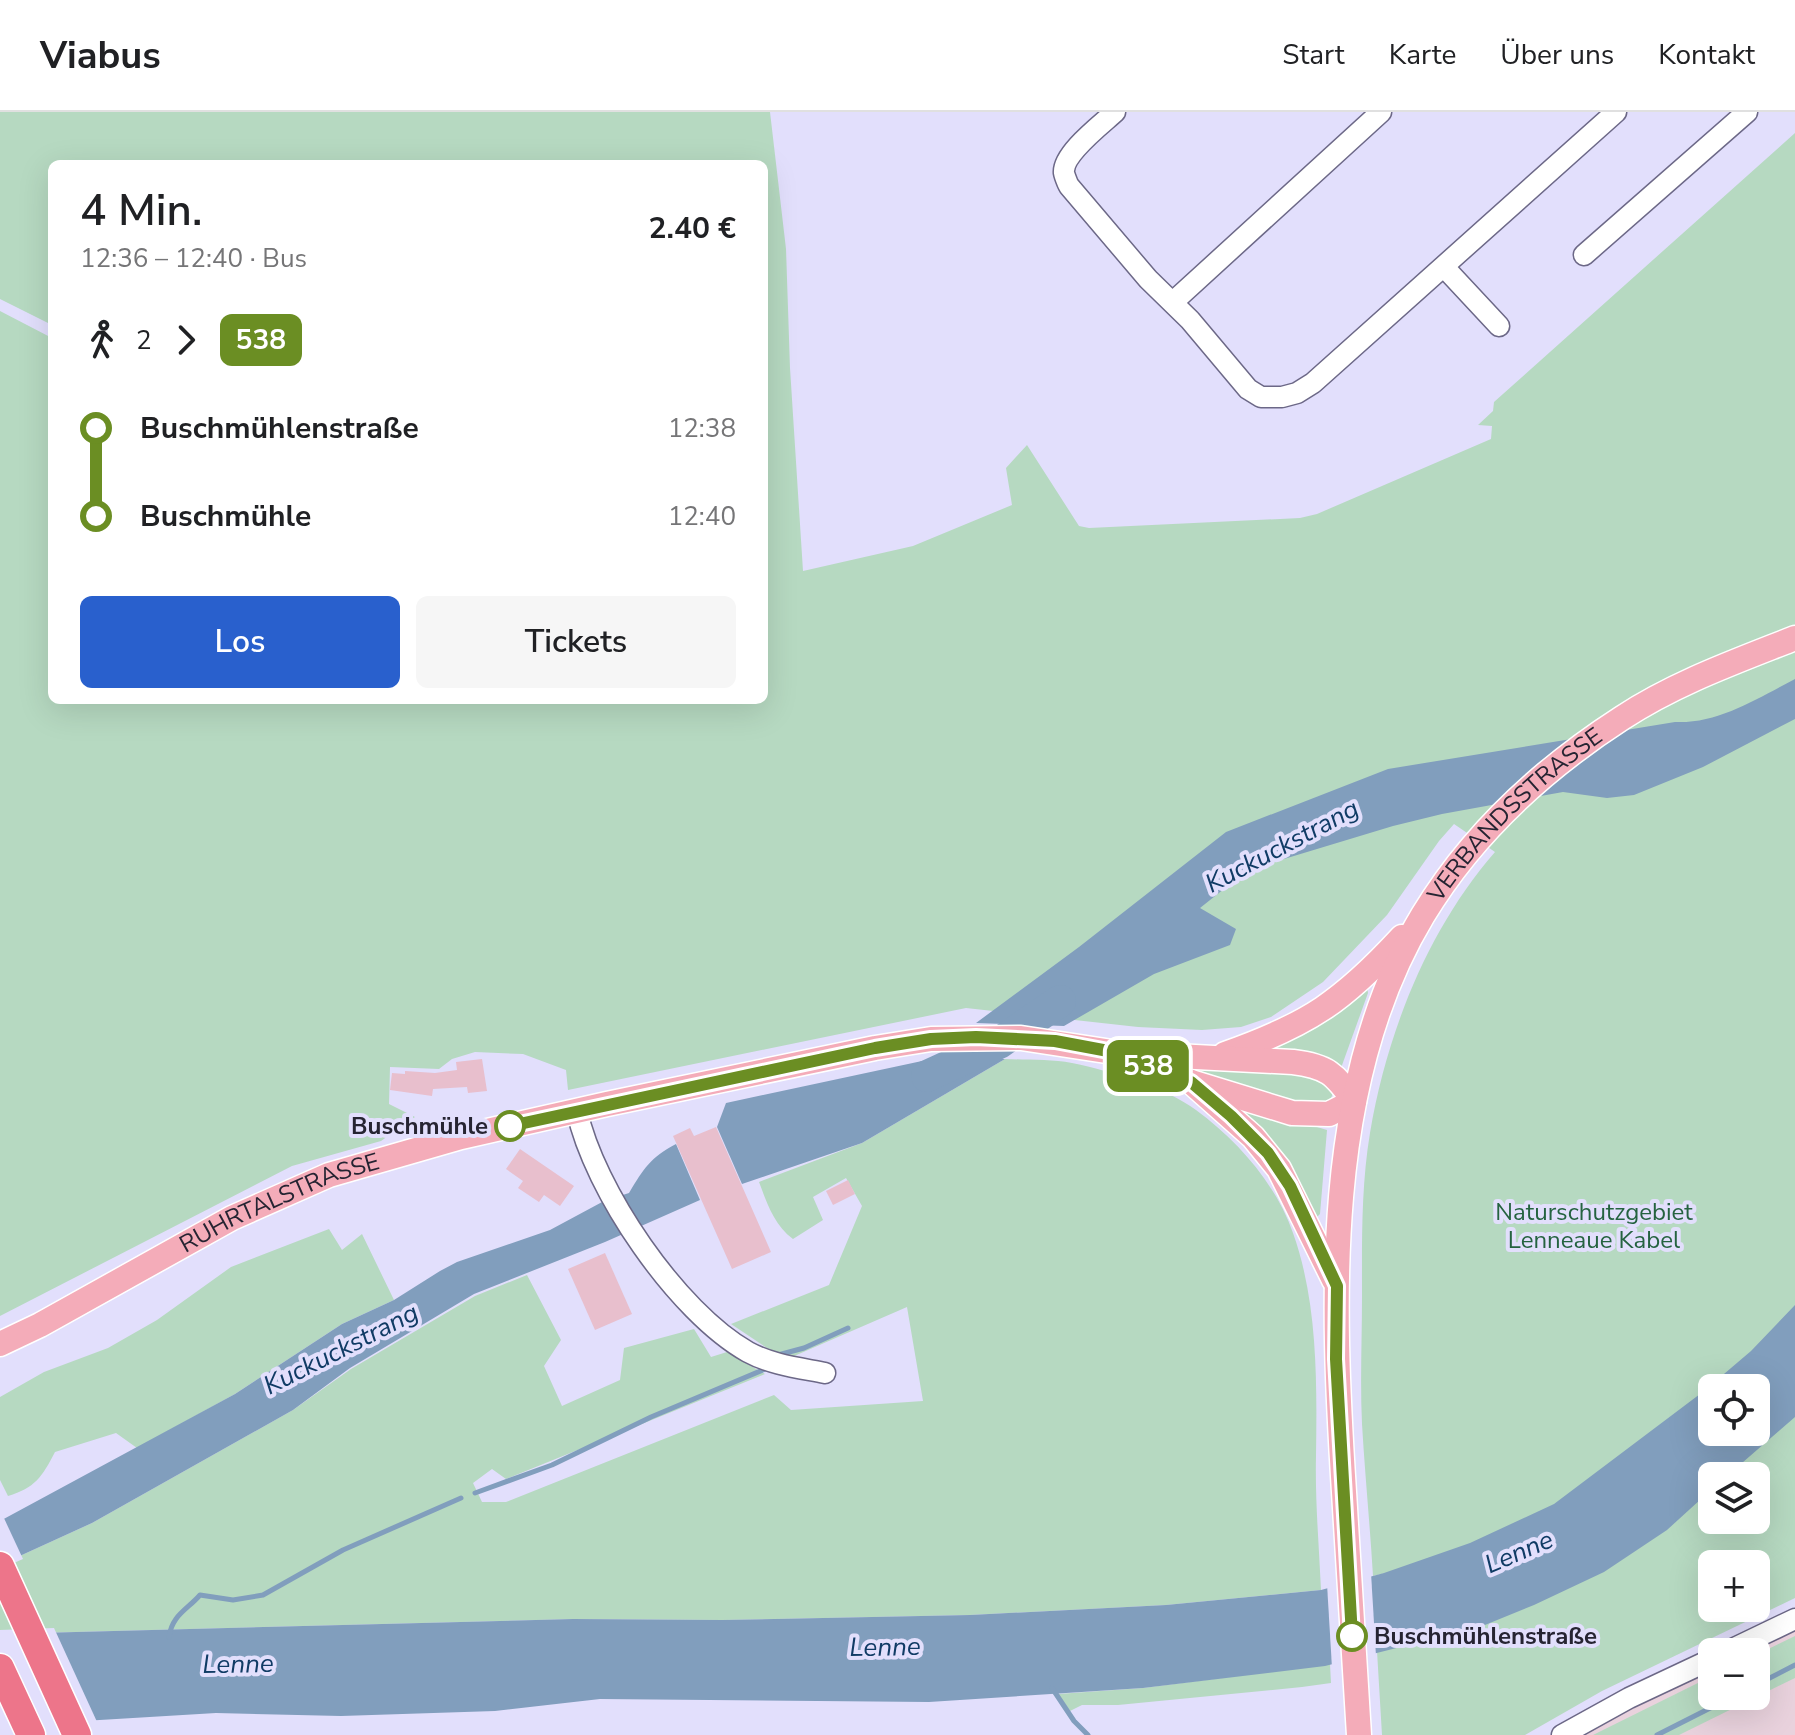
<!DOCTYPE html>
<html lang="de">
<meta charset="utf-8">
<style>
:root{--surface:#fff;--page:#f6f6f6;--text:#202124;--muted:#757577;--line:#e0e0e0;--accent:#2960cd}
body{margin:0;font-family:"Nunito Sans",sans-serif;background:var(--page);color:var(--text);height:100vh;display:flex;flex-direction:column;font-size:30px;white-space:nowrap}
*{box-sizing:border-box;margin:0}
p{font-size:26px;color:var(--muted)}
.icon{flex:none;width:44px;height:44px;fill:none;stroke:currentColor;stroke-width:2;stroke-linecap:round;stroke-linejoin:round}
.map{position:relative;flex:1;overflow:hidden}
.details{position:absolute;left:48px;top:48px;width:720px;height:544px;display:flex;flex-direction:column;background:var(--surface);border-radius:12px;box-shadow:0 8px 32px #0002}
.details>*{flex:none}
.badge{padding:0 16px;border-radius:12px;font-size:28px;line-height:52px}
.tools{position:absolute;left:1698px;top:1262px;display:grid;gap:16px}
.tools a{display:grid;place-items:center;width:72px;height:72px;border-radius:12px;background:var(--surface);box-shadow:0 8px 32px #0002;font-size:40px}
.map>.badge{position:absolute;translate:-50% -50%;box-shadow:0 0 0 4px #fff}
.legs{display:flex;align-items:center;gap:12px;height:88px;padding:0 32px;font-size:26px}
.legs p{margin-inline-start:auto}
.head{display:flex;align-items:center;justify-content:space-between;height:136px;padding:0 32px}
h1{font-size:44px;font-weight:600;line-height:60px}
.button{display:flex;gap:16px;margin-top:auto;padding:16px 32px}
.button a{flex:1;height:92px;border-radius:12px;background:var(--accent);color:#fff;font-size:32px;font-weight:600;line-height:92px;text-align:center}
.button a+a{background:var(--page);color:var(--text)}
ul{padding:0 32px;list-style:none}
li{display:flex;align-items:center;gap:28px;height:88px;font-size:30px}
li i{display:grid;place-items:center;width:12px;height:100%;margin:0 10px;background:currentColor}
li i::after{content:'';width:20px;height:20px;margin:-10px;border:6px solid;border-radius:50%;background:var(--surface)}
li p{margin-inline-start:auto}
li:first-child i{background:linear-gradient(#0000 50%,currentColor 0)}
li:last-child i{background:linear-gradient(currentColor 50%,#0000 0)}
header{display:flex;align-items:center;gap:48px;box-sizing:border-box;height:112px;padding:0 40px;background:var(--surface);border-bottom:2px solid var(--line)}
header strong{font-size:38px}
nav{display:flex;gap:44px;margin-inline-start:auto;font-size:28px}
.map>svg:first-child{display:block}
.industrial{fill:#e9d2dd}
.green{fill:#b6d9c1;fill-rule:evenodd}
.water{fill:#819ebd;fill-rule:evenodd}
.pier{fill:#e2dffc}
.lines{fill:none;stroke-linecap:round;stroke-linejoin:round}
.stream{stroke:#819ebd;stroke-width:5}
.river{stroke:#819ebd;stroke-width:32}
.building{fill:#e8bfcd}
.minor-casing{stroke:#6c6887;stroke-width:23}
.major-casing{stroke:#fff;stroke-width:27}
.highway-casing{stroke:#fff;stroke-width:31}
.minor{stroke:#fff;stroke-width:20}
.major{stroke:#f4acb9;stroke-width:24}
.highway{stroke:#ed758a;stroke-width:28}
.line-1-casing{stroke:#fff;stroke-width:18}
.line-1{stroke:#6b8e23;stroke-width:12}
.stop-1-dot{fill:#fff;stroke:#6b8e23;stroke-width:4}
.labels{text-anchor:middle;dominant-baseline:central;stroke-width:8;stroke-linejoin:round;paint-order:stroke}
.street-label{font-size:24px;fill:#262432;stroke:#e2dffc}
.stop-label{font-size:24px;font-weight:bold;fill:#262432;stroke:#e2dffc;text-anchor:end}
.park-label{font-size:24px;fill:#256340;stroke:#e2dffc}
.water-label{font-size:26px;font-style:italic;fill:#103b65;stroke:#e2dffc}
</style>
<header>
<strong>Viabus</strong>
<nav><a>Start</a><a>Karte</a><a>Über uns</a><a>Kontakt</a></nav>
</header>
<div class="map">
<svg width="1795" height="1623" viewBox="0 0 1795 1623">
<rect width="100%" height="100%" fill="#e2dffc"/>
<!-- industrial -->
<polygon class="industrial" points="1795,1507 1795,1623 1562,1623 1712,1547 1712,1584 1756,1584 1756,1540 1726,1540"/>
<!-- green -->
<g class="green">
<path d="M0,0H770L786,137L790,256L803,459L913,434L1012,393L1006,356L1027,333L1079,414L1089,416L1300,406L1317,402L1491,327L1492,314L1478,313L1493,299L1494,290L1795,21V1486L1602,1579L1525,1623H1382L1377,1539L1391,1535L1386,1461L1373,1464C1370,1414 1365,1363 1362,1312C1360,1270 1362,1227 1362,1184C1362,1130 1361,1075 1370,1021C1387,920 1428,817 1495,740L1454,712L1439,729L1387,803L1323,870L1271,905L1241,915L1202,918L1138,915L966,896L568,978L566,958L523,942L475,940L452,947L439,957L390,955L389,992L415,1005L381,1029L292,1054L0,1204V199L52,226V588H764V52H52V213L0,187ZM1712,1276H1756V1320H1712ZM1712,1364H1756V1408H1712ZM1712,1452H1756V1496H1712Z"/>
<polygon points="1367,875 1368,881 1341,956 1269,941 1267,935"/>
<path d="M1005,947C1026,948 1050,947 1072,951C1110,959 1165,975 1196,998C1238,1029 1276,1072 1293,1121C1318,1191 1317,1271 1316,1344C1315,1389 1319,1434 1321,1478L1166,1493L970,1503L722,1508L573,1507L0,1522V1453L92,1411L293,1298L351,1257L475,1184L527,1163L561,1228L544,1254L562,1294L620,1268L624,1236L694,1217L711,1245L727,1240L765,1262L506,1367L492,1357L473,1371L482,1390H506L774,1283L791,1298L923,1289L907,1195L785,1248L731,1212L829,1173L862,1094L846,1066L813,1085L823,1108L793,1127C774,1113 767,1091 759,1070L862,1031Z"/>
<polygon points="1195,957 1318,963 1333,981 1330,989 1318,996 1195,960"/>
<polygon points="1236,991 1327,1018 1320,1102 1317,1105 1235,998"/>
<path d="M329,1117L342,1138L362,1122L394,1188L342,1212L235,1282L137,1336L116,1321L55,1340C42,1365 35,1376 8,1384L0,1368V1285L44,1260L108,1236L157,1208L231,1155Z"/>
<polygon points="1795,1524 1795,1566 1679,1623 1593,1623 1712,1564 1712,1584 1756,1584 1756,1543"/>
<polygon points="1330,1552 1331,1571 1302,1575 1118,1593 1082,1593 1070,1599 1058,1582 1143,1576"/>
</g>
<!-- water -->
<g class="water">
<path d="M1795,567V607L1703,655L1634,683L1607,686L1563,680L1442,702L1393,714L1274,750L1244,761L1200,796L1236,817L1230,833L1154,862L1064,914L976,911L1079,835L1226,720L1388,657L1675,610C1718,612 1758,586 1795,567Z"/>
<polygon points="961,946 1005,947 862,1031 742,1072 717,1015 726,991 922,949"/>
<path d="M676,1032L700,1088L605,1130L474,1182L350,1256L293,1298L92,1411L0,1453V1409L235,1282L342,1212L394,1188L440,1159L457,1150L550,1118L604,1089L629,1081C644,1056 650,1046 676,1032Z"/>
<path d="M1795,1193V1305L1727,1364H1712V1377L1667,1418L1604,1460L1534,1493L1480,1515L1325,1554L1143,1576L929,1590L600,1587L495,1599L341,1604L216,1601L0,1614V1522L573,1507L722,1508L970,1503L1166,1493L1321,1478L1384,1461L1470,1431L1554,1392L1704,1279L1751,1239ZM1712,1276H1756V1320H1712Z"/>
</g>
<!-- pier -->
<g class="pier">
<polygon points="3,1404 23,1447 0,1457 0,1405"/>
<polygon points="1371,1461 1376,1544 1332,1556 1327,1472"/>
<polygon points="54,1516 98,1612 0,1618 0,1518"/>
</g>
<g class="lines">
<!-- stream -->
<g class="stream">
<polyline points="778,1243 804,1236 848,1216"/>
<polyline points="475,1381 552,1353 651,1305 765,1257"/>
<path d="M169,1525C172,1503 187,1498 200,1483L233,1488L263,1483L343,1438L461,1386"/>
<polyline points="1756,1573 1795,1553"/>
<polyline points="1052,1576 1074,1609 1088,1623"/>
<polyline points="1657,1623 1734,1584"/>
</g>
<!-- river -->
<polyline class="river" points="927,964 999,931 1060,889"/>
</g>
<!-- building -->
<g class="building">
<polygon points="482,947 487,979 468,981 467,975 433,977 432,984 390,978 392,961 405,962 405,959 435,961 457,958 456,950"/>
<polygon points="716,1015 771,1140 732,1157 673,1024 690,1016 694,1024"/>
<polygon points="520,1037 574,1074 560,1094 544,1083 539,1090 518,1076 523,1069 506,1057"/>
<polygon points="848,1068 855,1082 833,1093 826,1079"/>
<polygon points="605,1141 632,1202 595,1218 568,1157"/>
</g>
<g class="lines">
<!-- minor casing -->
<g class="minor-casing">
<g id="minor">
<path d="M1115,0C1102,12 1062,42 1064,61C1064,62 1068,73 1069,74L1148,167L1190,208L1248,277L1261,285H1282L1297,281L1313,271L1616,0"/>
<polyline points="1584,143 1747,0"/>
<polyline points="1444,155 1499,214"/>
<polyline points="1173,190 1381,0"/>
<path d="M577,999C594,1078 677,1200 748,1240C772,1253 800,1256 825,1261"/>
<polyline points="1726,1540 1795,1507"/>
<polyline points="1562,1623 1629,1586 1712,1547"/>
</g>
</g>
<!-- major casing -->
<g class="major-casing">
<g id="major">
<path d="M1225,942C1308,913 1343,889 1402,825"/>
<polyline points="1129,946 1191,970 1292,1001 1329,1002 1354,989"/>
<polyline points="1191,970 1253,1025 1279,1057 1334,1168"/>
<path id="s1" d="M0,1232L40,1213L232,1106L329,1063L461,1025L607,992L875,936L931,927L1021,926L1119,941L1293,950C1327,954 1335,962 1354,989"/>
<path id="s2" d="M1359,1623C1354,1542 1349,1461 1344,1380C1332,1192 1322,970 1423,803C1472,722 1543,657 1622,606C1675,571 1737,549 1795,526"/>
</g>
</g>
<!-- highway casing -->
<g class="highway-casing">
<g id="highway">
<polyline points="0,1454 77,1623"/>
<polyline points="0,1556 31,1623"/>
</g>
</g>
<!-- minor -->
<use href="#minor" class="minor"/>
<!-- major -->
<use href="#major" class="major"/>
<!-- highway -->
<use href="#highway" class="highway"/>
</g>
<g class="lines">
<!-- line-1 casing -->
<g class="line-1-casing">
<polyline id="line-1" points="510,1014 875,936 931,927 976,925 1055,929 1119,941 1191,970 1231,1004 1268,1041 1290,1074 1337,1174 1336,1247 1352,1524"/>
</g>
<!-- line-1 -->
<use href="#line-1" class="line-1"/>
</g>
<!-- markers -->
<g class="stop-1-dot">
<circle cx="510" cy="1014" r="14"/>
<circle cx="1352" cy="1524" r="14"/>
</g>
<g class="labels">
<!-- street labels -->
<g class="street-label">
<text stroke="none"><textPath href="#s2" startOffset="972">VERBANDSSTRASSE</textPath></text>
<text stroke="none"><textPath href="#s1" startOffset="314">RUHRTALSTRASSE</textPath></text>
</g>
<!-- stop labels -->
<g class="stop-label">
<text x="488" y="1014">Buschmühle</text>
<text x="1374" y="1524" text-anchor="start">Buschmühlenstraße</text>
</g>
<!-- park labels -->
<g class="park-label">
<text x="1594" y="1100">Naturschutzgebiet<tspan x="1594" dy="28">Lenneaue Kabel</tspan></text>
</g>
<!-- water labels -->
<g class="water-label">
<text transform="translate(1282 734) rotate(-28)">Kuckuckstrang</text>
<text transform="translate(341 1237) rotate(-27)">Kuckuckstrang</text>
<text transform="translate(1519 1440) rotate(-23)">Lenne</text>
<text transform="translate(885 1535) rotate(-1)">Lenne</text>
<text transform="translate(238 1552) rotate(-1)">Lenne</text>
</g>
</g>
</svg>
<div class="tools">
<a><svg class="icon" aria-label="locate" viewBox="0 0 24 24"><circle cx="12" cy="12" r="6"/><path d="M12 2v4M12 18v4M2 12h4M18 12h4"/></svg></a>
<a><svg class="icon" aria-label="layers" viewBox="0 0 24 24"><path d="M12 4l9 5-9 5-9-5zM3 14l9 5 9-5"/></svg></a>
<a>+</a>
<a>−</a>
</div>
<b class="badge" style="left:1148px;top:954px;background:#6b8e23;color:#fff">538</b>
<section class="details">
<div class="head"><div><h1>4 Min.</h1><p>12:36 – 12:40 · Bus</p></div><b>2.40 €</b></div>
<div class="legs"><svg class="icon" aria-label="walk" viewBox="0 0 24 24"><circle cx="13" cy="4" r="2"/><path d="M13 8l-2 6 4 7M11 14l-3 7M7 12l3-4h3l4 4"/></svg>2<svg class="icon" aria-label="forward" viewBox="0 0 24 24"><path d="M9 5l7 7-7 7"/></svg><b class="badge" style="background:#6b8e23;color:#fff">538</b></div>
<ul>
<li><i style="color:#6b8e23"></i><b>Buschmühlenstraße</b><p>12:38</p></li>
<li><i style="color:#6b8e23"></i><b>Buschmühle</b><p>12:40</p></li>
</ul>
<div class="button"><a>Los</a><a>Tickets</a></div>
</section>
</div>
